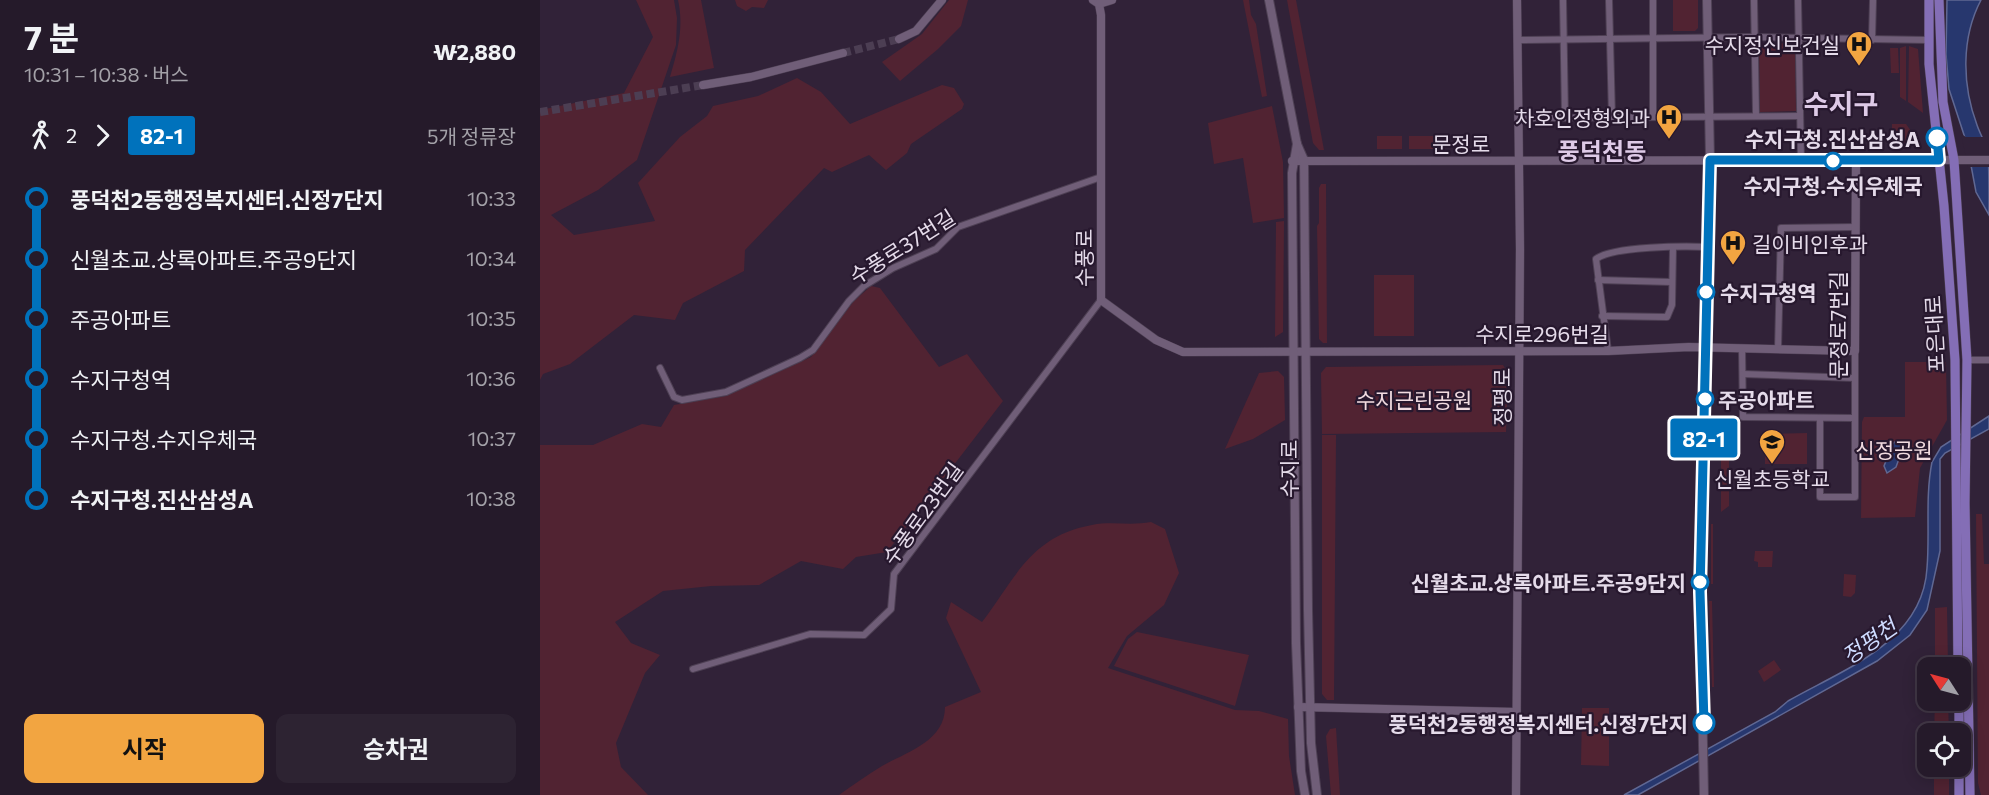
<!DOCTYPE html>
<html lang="ko">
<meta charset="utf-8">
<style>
:root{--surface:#251a2a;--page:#2d2332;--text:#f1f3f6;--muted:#a3a1a8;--line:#423847;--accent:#f2a541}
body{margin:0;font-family:Commissioner,"Noto Sans KR",sans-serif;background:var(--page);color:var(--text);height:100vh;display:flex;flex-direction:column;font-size:22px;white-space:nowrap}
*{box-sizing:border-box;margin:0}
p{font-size:20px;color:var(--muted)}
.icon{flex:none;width:33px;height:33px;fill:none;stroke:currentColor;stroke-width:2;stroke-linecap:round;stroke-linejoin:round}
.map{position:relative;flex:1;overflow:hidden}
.drawer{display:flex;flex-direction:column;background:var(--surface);width:540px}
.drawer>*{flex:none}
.badge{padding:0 12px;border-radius:4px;font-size:21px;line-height:39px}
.needle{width:39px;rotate:306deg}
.tools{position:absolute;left:1377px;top:657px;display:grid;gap:12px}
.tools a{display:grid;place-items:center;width:54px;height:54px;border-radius:12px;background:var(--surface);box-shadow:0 3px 15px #0003,0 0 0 2px var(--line);font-size:30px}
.map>.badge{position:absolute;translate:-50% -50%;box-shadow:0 0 0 3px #fff}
.legs{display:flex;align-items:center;gap:9px;height:66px;padding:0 24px;font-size:20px}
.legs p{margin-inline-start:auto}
.overview{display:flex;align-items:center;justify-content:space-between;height:102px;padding:0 24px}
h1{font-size:33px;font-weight:700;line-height:45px}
.cta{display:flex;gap:12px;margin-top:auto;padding:12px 24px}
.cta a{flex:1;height:69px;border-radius:12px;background:var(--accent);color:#111;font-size:24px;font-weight:700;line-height:69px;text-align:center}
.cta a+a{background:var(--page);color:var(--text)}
ul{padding:0 24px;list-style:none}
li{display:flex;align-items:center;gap:21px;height:60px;font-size:22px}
li i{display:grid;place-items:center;width:9px;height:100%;margin:0 8px;background:currentColor}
li i::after{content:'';width:15px;height:15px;margin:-8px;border:4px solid;border-radius:50%;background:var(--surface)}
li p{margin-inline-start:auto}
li:first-child i{background:linear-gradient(#0000 50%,currentColor 0)}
li:last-child i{background:linear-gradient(currentColor 50%,#0000 0)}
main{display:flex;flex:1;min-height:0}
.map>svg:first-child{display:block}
.green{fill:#512332}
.water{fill:#27376e;stroke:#606893;stroke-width:1.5}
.pier{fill:#312238}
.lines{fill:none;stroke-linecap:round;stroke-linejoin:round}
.tertiary-tunnel{stroke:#4c3e53;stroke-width:8;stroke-dasharray:8 4;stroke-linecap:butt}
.minor-casing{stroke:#4e4054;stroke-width:8}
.tertiary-casing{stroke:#4e4054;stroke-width:9}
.secondary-casing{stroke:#4e4054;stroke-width:10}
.primary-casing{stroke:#4e4054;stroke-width:10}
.minor{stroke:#705e78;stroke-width:6}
.tertiary{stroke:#705e78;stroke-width:8}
.secondary{stroke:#705e78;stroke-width:8}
.primary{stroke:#846eb6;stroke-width:9}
.line-1-casing{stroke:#fff;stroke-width:14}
.line-1{stroke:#0072bc;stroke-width:9}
.stop-1-dot{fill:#fff;stroke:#0072bc;stroke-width:3}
.labels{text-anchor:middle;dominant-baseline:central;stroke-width:4.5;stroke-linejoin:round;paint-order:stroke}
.poi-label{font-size:21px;fill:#e5dbea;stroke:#27182e;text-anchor:end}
.stop-label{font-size:21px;font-weight:bold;fill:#e5dbea;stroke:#27182e;text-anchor:end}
.street-label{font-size:21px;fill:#e5dbea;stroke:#27182e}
.park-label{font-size:21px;fill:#f1dbe0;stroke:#27182e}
.water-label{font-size:22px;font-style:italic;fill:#cedbff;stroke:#27182e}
.quarter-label{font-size:24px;font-weight:bold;fill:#decae7;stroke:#27182e}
.district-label{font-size:27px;font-weight:bold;fill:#decae7;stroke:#27182e}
</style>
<main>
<section class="drawer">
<div class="overview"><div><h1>7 분</h1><p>10:31 – 10:38 · 버스</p></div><b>₩2,880</b></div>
<div class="legs"><svg class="icon" aria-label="walk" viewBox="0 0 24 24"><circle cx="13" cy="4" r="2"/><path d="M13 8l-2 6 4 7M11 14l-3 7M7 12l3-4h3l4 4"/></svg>2<svg class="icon" aria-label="forward" viewBox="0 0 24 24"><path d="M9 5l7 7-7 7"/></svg><b class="badge" style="background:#0072bc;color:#fff">82-1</b><p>5개 정류장</p></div>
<ul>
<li><i style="color:#0072bc"></i><b>풍덕천2동행정복지센터.신정7단지</b><p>10:33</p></li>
<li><i style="color:#0072bc"></i><span>신월초교.상록아파트.주공9단지</span><p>10:34</p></li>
<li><i style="color:#0072bc"></i><span>주공아파트</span><p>10:35</p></li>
<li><i style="color:#0072bc"></i><span>수지구청역</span><p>10:36</p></li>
<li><i style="color:#0072bc"></i><span>수지구청.수지우체국</span><p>10:37</p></li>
<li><i style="color:#0072bc"></i><b>수지구청.진산삼성A</b><p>10:38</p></li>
</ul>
<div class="cta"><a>시작</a><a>승차권</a></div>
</section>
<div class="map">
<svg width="1449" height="795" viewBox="0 0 1449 795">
<rect width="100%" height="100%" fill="#312238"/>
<!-- green -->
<g class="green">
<polygon points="96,0 134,0 137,18 136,45 97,160 58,190 11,215 34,235 115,221 98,183 140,137 167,116 173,106 218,96 257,78 281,92 310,124 402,85 414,88 424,104 422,109 371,144 367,153 346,170 329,155 292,172 284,168 205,250 204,271 143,303 135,320 94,315 30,364 3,374 0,380 0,110 84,93 113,37"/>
<path d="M138,0H161L174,68L130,77C138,50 144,27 138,0Z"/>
<polygon points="195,0 228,0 224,8 212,7 206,11 197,6"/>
<polygon points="409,0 428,0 421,26 398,49 360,81 342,62 382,34"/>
<polygon points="703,0 709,0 711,15 716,24 727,96 722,97"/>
<polygon points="747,0 756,0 784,150 779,150 773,143"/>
<polygon points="1133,0 1158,0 1158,28 1155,31 1133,31"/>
<polygon points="1255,43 1256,111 1220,112 1219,44"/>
<polygon points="1366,46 1366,101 1360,97 1360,48"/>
<polygon points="1369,46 1378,49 1383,113 1368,102"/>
<polygon points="1350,48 1358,48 1359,73 1351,73"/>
<polygon points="732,106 743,162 744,218 713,223 703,158 674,164 668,123"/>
<polygon points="1352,124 1366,124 1376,138 1376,143 1352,143"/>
<rect x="837" y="136" width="25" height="13"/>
<rect x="869" y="136" width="25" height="13"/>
<polygon points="781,184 786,184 787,343 783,343 779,339 777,226 779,223 779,188"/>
<polygon points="744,221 743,332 735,337 736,222"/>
<rect x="834" y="275" width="40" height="61"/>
<polygon points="331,286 340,288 399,367 427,354 463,401 347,552 316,557 303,569 261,561 219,585 171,586 123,591 75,622 91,643 120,655 105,673 76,743 81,767 108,795 0,795 0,445 53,445 102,424 121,427 134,405 186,396 271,357 314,301"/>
<polygon points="1365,362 1406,362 1407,420 1380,468 1375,517 1321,518 1322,422 1324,417 1365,417"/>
<polygon points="963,365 968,373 966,432 782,434 781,373 786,367"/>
<polygon points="738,371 744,377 745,420 713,439 685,449 719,373"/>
<polygon points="1189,422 1189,506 1181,512 1181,423"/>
<polygon points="1267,433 1267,464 1225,464 1225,434"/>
<polygon points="782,435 796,435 794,700 787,700 782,694"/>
<polygon points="1436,514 1442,514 1444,564 1449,564 1449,795 1441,795 1438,783"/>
<path d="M611,522L625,529L639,573L624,605L587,636L568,668L695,710L719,711L748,719L749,756L755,795H299C313,785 327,775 342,766C367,752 405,741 405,707L441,692L406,618L411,602L442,622C476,577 491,536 552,525C571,521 591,526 611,522Z"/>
<rect x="1171" y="524" width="2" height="60"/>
<polygon points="1215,551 1233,551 1232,567 1218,567 1218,562 1214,561"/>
<polygon points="1304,574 1316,575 1315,593 1311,597 1303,596"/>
<polygon points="1169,601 1172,601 1174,687 1172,687"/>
<polygon points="1407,607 1408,667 1395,667 1395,608"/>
<polygon points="597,632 709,655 695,706 574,666 588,639"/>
<polygon points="1234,660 1241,670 1224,682 1218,671"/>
<polygon points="1395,701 1408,701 1409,733 1394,733"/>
<polygon points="1042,708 1069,708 1069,766 1041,765"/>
<polygon points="796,728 800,795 791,795 786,736 790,729"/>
<rect x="1394" y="767" width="15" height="28"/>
</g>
<!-- water -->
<g class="water">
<path d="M1407,0H1441C1421,38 1422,85 1437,125C1440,134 1445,142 1448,151C1449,166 1449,197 1449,215L1436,192L1427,144L1409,89L1406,54Z"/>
<path d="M1449,416V429L1405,453L1400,459V551L1387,610L1370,635L1337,661L1098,795H1084L1235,712L1248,701C1304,669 1383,642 1387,568C1390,533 1385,497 1392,462L1401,447Z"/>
<polygon points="1356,441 1362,441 1364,445 1356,467 1347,473 1344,466 1348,456 1348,448"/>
</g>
<!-- pier -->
<polygon class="pier" points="1421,134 1426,137 1445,137 1449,145 1449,167 1428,167"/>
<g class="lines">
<!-- tertiary-tunnel -->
<g class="tertiary-tunnel">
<polyline points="303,53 359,39"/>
<polyline points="0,112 163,85"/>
</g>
<!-- minor casing -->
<g class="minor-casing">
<g id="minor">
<polyline points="1023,0 1025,117"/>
<polyline points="1069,0 1072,117"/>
<polyline points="1214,0 1216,115"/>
<polyline points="1258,0 1261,161"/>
<polyline points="978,40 1214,37 1388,40"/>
<polyline points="1332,40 1333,0"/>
<polyline points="1113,116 1113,0"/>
<polyline points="979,118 1260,116"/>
<polyline points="1058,280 1131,282"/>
<polyline points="1062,316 1127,317 1132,305 1133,247"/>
<polyline points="1202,348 1203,417 1314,418"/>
<polyline points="1238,349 1241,228 1316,227"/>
<path d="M1068,351L1056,259C1073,246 1145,246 1168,247"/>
<polyline points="1427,360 1449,360"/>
<polyline points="120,368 134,397 142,400 186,392 260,358 273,350 309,301 324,286 353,268 396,249 418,227 561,177"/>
<polyline points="1203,374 1315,378"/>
<polyline points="1280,418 1280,497 1315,497 1315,351"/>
<polyline points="153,669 270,634 324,635 351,609 354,574 363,562 561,300"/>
</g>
</g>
<!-- tertiary casing -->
<g class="tertiary-casing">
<g id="tertiary">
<polyline points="553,0 559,4 561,15 561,300 616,340 643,352 1068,351 1149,347 1315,351 1316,161"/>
<polyline points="559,4 572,0"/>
<polyline points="359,39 376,31 402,0"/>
<polyline points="163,85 211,77 303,53"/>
<polyline points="752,161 1449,160"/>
<polyline points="758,707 976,712"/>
<polyline points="976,795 980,249 977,0"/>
</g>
</g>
<!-- secondary casing -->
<g class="secondary-casing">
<g id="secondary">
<polyline points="729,0 757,144 764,160 768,610 771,743 777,795"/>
<polyline points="757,144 752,173 756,643 761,771 765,795"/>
<polyline points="1164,795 1160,592 1170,160 1167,0"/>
</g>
</g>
<!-- primary casing -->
<g class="primary-casing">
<g id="primary">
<polyline points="1389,0 1389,64 1404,206 1415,360 1418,668"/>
<polyline points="1399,0 1403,102 1414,160 1427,360 1425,503 1430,795"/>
<polyline points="1419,700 1419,734"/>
<polyline points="1419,766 1419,795"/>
</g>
</g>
<!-- minor -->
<use href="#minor" class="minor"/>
<!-- tertiary -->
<use href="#tertiary" class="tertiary"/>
<!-- secondary -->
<use href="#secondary" class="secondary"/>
<!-- primary -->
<use href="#primary" class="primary"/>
</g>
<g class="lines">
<!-- line-1 casing -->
<g class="line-1-casing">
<polyline id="line-1" points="1164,723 1160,592 1170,160 1399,160 1397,138"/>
</g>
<!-- line-1 -->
<use href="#line-1" class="line-1"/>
</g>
<!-- icons -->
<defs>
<g id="hospital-pin" transform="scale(1.35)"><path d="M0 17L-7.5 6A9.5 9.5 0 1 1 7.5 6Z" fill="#f2a541" stroke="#27182e"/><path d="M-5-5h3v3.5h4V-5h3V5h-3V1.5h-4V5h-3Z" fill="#111"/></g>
<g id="school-pin" transform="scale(1.35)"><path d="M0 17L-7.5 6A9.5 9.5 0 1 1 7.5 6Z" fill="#f2a541" stroke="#27182e"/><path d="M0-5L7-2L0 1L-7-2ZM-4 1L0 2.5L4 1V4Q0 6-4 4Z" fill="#111"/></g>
</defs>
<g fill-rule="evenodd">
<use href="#hospital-pin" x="1319" y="44"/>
<use href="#hospital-pin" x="1129" y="117"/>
<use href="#hospital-pin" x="1193" y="243"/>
<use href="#school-pin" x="1232" y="442"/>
</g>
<!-- markers -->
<g class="stop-1-dot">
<circle cx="1397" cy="138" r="10"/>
<circle cx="1293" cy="161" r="8"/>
<circle cx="1166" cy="292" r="8"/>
<circle cx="1165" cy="399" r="8"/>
<circle cx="1160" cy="582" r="8"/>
<circle cx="1164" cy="723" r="10"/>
</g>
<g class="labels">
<!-- poi labels -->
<g class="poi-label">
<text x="1300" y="44">수지정신보건실</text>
<text x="1110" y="117">차호인정형외과</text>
<text x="1212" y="243" text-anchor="start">길이비인후과</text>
<text x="1232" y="478" text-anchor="middle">신월초등학교</text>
</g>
<!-- stop labels -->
<g class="stop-label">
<text x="1380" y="138">수지구청.진산삼성A</text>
<text x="1293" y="185" text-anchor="middle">수지구청.수지우체국</text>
<text x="1180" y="292" text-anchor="start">수지구청역</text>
<text x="1178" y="399" text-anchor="start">주공아파트</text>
<text x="1146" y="582">신월초교.상록아파트.주공9단지</text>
<text x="1148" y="723">풍덕천2동행정복지센터.신정7단지</text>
</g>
<!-- street labels -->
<g class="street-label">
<text x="921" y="143">문정로</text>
<text transform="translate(362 246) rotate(-32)">수풍로37번길</text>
<text transform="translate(543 258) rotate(-90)">수풍로</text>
<text transform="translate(1297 325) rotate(-90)">문정로7번길</text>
<text x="1002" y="333">수지로296번길</text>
<text transform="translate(1394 334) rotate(-93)">포은대로</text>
<text transform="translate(961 397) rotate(-90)">정평로</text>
<text transform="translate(748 469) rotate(-90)">수지로</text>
<text transform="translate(382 513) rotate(-54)">수풍로23번길</text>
</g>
<!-- park labels -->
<g class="park-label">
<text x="874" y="399">수지근린공원</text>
<text x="1354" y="449">신정공원</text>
</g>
<!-- water labels -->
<g class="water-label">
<text transform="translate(1329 641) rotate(-35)">정평천</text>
</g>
<!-- quarter labels -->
<g class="quarter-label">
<text x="1062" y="150">풍덕천동</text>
</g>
<!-- district labels -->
<g class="district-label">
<text x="1301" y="103">수지구</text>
</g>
</g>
</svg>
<div class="tools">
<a><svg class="needle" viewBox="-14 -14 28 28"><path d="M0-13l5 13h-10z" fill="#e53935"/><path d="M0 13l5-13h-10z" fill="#a3a1a8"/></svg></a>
<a><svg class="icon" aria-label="locate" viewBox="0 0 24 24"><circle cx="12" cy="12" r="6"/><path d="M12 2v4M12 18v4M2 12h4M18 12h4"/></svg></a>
</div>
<b class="badge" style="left:1164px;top:438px;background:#0072bc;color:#fff">82-1</b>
</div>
</main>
